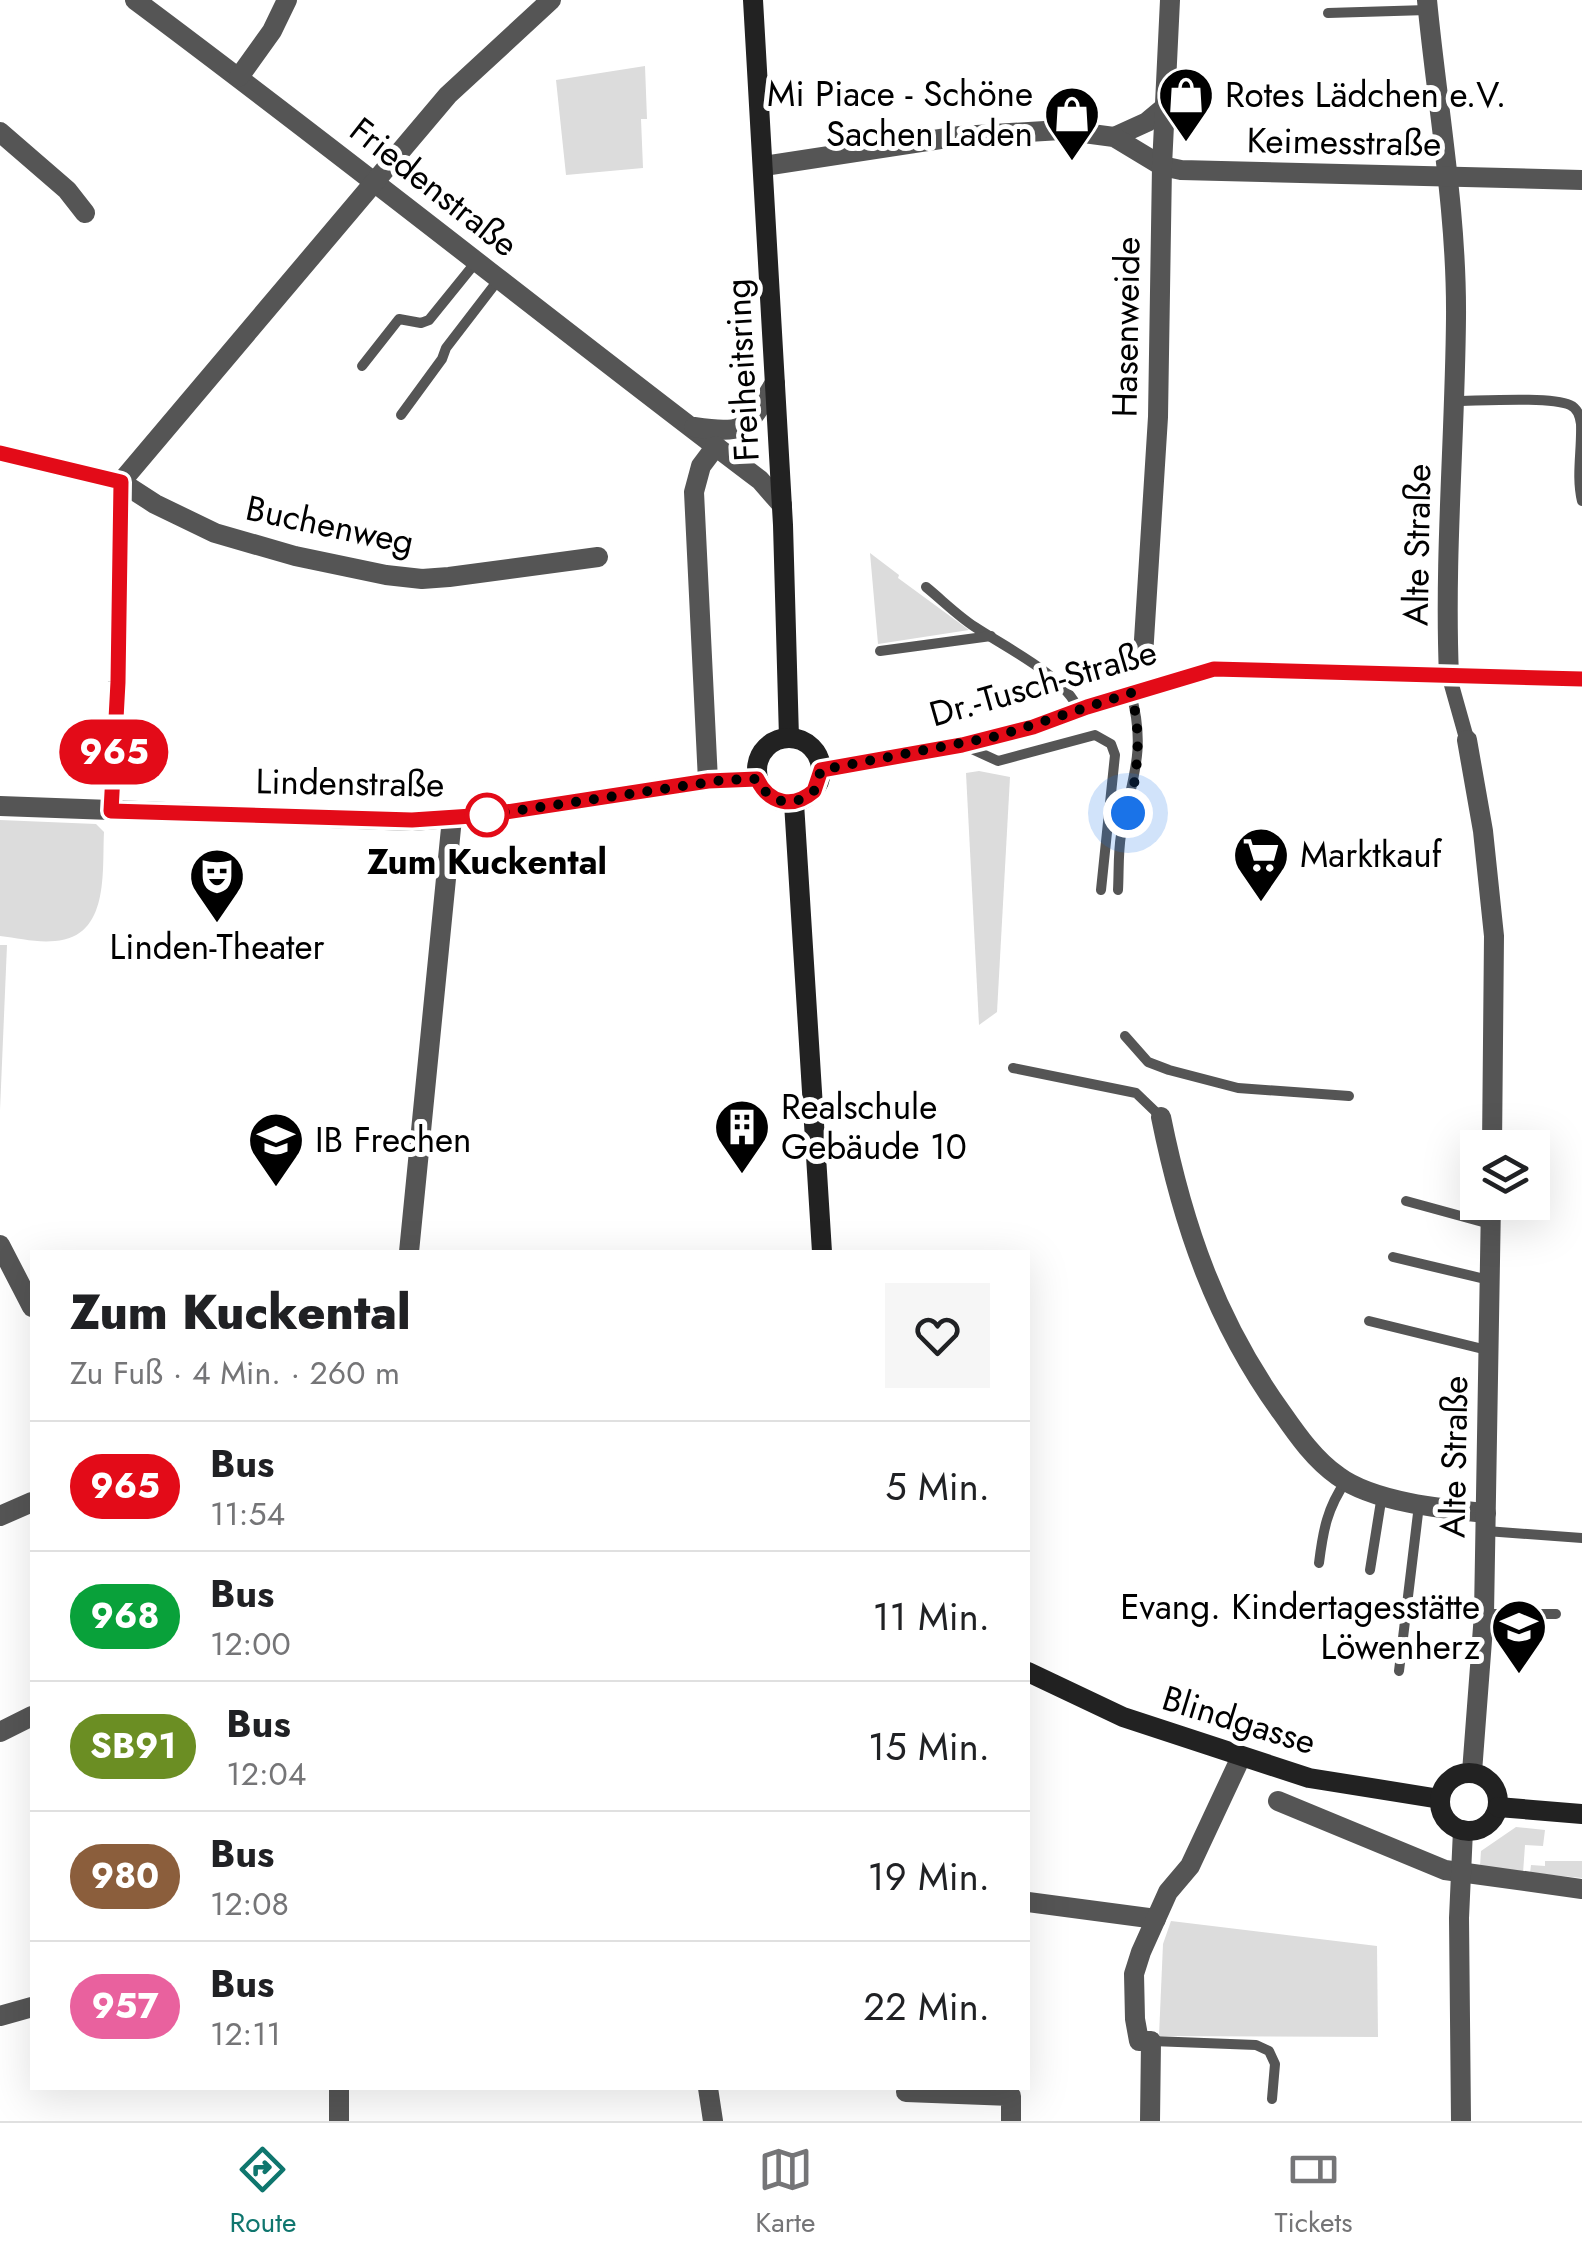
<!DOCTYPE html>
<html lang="de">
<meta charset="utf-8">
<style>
:root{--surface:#fff;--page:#f6f6f6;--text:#202124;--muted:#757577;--line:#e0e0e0;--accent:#0f766e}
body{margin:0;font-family:Jost,sans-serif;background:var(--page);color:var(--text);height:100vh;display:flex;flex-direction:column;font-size:38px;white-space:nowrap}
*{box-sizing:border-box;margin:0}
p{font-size:32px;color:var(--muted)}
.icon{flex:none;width:55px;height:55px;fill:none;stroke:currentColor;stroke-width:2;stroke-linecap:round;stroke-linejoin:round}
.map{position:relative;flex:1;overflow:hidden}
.sheet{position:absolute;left:30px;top:1250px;width:1000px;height:840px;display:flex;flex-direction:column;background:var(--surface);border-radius:0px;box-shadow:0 10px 40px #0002}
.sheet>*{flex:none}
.badge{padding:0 20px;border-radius:32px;font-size:35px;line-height:65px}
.buttons{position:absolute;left:1460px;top:1130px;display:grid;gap:20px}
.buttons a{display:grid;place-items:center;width:90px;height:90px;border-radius:0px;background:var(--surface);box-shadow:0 10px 40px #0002;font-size:50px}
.you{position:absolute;width:50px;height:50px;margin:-25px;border:8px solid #fff;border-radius:50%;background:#1a73e8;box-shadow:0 0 0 15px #1a73e833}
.map>.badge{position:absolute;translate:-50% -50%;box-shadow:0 0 0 5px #fff}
.round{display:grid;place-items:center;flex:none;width:105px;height:105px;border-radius:0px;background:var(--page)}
.summary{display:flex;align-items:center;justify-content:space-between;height:170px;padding:0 40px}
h1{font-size:48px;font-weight:800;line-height:75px}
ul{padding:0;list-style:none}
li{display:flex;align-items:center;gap:30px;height:130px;padding:0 40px;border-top:2px solid var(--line)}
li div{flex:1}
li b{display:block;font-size:38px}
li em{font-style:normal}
li .badge{min-width:110px;font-weight:700;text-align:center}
.tabs{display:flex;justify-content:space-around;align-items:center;height:140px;border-top:2px solid var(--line);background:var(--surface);font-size:28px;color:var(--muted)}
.tabs a{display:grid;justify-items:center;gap:5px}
.tabs .active{color:var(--accent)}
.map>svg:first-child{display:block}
.green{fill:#dcdcdc}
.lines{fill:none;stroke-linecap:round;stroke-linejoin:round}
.service{stroke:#555;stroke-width:10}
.pedestrian{stroke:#555;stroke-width:15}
.minor{stroke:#555;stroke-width:20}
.tertiary{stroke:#555;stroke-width:20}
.secondary{stroke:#222;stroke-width:20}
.line-casing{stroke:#fff;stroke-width:22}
.line{stroke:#e30b18;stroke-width:15}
.walk{stroke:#000;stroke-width:10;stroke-dasharray:0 18}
.stop-dot{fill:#fff;stroke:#e30b18;stroke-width:5}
.labels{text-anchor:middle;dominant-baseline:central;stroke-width:10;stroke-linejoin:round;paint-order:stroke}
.poi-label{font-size:35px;fill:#000;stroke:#fff;text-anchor:start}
.street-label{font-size:35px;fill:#000;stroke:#fff}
.stop-label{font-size:35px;font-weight:bold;fill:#000;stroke:#fff}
</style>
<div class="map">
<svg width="1582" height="2121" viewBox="0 0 1582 2121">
<rect width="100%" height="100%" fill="#fff"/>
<!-- green -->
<g class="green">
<polygon points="645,66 647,119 641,119 643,168 566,175 556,80"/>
<polygon points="870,553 899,575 898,578 969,630 878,644"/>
<polygon points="979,771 1010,777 997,1012 979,1025 966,773"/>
<path d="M0,820L96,824L104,832C102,871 110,937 55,941C37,943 18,938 0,936Z"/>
<polygon points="0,945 7,945 0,1110"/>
<polygon points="1516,1827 1545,1830 1543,1846 1525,1845 1523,1873 1480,1866 1481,1851"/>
<polygon points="1545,1861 1582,1861 1582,1878 1530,1873 1531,1865 1545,1866"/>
<polygon points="1171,1921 1377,1946 1378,2037 1159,2036 1163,1944"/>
</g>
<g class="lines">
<!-- service -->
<g class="service">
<polyline points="1328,13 1427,10"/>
<polyline points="362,366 399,319 421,323 429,320 476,262"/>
<path d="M1453,401C1478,401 1550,396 1570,405C1577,408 1580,416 1581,424C1582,450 1576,476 1582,501"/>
<polyline points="401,415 442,359 446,348 499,279"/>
<path d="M926,587C942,600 958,616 975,627C1005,647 1065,676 1078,709"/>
<polyline points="880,651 991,636"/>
<polyline points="963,745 998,761 1095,735 1111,744 1115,755 1101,890"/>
<path d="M1118,890C1119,872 1118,853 1121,835C1131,781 1147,751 1131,694"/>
<polyline points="1125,1036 1148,1062 1169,1070 1238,1088 1349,1096"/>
<polyline points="1013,1068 1136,1093 1161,1117"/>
<polyline points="1406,1201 1490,1224"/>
<polyline points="1393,1257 1489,1280"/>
<polyline points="1369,1321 1487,1350"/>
<polyline points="1486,1531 1582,1538"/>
<path d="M1319,1563C1323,1531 1327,1508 1346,1481"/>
<polyline points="1370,1570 1382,1495"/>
<polyline points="1484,1614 1556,1614"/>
<polyline points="1399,1671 1419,1505"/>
<polyline points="1152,2041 1256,2045 1269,2051 1275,2064 1272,2099"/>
</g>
<!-- pedestrian -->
<polyline class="pedestrian" points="1449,676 1467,740"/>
<!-- minor -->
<g class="minor">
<path d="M135,0C346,157 550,321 760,480L782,505"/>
<path d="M1427,0C1437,105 1457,212 1456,318C1455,438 1444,557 1449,676"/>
<polyline points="239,77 272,31 287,0"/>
<polyline points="0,132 67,190 85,213"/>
<polyline points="1114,137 1147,122 1165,107"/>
<polyline points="764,166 960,136 1061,130 1114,137 1162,166 1181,170 1582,180"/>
<path d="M694,427C749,435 746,428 775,383"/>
<polyline points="0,453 121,482 155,504 215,533 295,556 386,575 422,579 449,577 598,557"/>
<polyline points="1143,656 1158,417 1162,166 1170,0"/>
<polyline points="1467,740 1483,831 1494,936 1492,1148"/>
<polyline points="708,781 694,492 701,466 716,446"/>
<polyline points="111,811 118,681 121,482 448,95 551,0"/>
<path d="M1161,1117C1183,1226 1216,1322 1282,1413C1298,1436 1315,1460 1338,1476C1373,1502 1443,1509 1486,1513"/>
<polyline points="0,1245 32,1307"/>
<polyline points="409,1252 452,818"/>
<polyline points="0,1516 32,1502"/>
<polyline points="0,1732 32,1716"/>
<polyline points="1472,1772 1484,1614 1491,1202"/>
<polyline points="1278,1801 1445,1870 1582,1889"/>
<polyline points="1028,1902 1156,1919"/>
<polyline points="0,2016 32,2007"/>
<polyline points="339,2088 339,2121"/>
<polyline points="708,2088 713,2121"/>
<polyline points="906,2092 1011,2096 1011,2121"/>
<polyline points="1150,2121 1151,2041 1139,2041 1135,2019 1134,1974 1141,1952 1168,1892 1190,1866 1241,1757"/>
<polyline points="1461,2121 1459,1918 1463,1830"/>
</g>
<!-- tertiary -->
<g class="tertiary">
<polyline points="821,770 962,745 1033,727 1087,707 1214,669 1582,679"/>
<polyline points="0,806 412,821 487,815 708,781 757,779"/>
</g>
<!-- secondary -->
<g class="secondary">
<polyline points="753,0 783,525 789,738"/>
<circle cx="789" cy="770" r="32"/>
<polyline points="794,803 822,1252"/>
<polyline points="1028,1672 1123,1717 1309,1778 1440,1799"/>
<circle cx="1469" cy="1802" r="29"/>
<polyline points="1498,1807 1582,1814"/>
</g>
</g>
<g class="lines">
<!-- line casing -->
<g class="line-casing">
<path id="line" d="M0,453L121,482L118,682L111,811L412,820L487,815L708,781L757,779C769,804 793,809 814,791L821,770L962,745L1033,727L1087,707L1214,669L1582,679"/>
</g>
<!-- line -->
<use href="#line" class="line"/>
<!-- walk -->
<path class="walk" d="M487,815L724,780L757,779C769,804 793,809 814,791L821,770L998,736L1131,693C1142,733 1138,773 1128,813"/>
</g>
<!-- icons -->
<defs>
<g id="shop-pin" transform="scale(2.875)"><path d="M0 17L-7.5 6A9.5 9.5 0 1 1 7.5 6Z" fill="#000" stroke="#fff"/><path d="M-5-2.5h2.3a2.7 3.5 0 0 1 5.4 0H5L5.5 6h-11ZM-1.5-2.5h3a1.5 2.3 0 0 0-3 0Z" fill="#fff"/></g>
<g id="supermarket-pin" transform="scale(2.875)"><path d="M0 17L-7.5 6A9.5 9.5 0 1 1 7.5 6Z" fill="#000" stroke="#fff"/><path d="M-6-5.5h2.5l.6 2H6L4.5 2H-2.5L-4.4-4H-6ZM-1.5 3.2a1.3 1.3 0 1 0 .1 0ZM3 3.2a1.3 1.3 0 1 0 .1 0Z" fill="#fff"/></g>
<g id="theatre-pin" transform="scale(2.875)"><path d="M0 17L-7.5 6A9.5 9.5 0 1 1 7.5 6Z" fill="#000" stroke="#fff"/><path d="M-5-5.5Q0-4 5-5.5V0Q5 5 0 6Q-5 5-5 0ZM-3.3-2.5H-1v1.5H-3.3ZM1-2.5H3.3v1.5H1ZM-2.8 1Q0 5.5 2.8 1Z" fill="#fff"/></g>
<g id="building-pin" transform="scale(2.875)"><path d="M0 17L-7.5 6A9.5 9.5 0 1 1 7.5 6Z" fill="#000" stroke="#fff"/><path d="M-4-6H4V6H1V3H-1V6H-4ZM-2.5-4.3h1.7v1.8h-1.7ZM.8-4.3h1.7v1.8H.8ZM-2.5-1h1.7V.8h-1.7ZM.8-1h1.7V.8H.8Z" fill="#fff"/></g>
<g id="school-pin" transform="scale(2.875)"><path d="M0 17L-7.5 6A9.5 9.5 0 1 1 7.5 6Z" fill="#000" stroke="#fff"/><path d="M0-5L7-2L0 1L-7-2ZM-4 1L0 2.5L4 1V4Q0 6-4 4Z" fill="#fff"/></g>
</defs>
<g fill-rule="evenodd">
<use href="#shop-pin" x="1186" y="95"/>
<use href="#shop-pin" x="1072" y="114"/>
<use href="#supermarket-pin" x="1261" y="855"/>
<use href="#theatre-pin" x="217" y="876"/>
<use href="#building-pin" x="742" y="1127"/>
<use href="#school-pin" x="276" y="1140"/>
<use href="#school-pin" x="1519" y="1627"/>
</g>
<!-- markers -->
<circle class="stop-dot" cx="487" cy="815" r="20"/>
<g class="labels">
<!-- poi labels -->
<g class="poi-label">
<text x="1033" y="94" text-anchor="end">Mi Piace - Schöne<tspan x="1033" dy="40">Sachen Laden</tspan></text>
<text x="1225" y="95">Rotes Lädchen e.V.</text>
<text x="1300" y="855">Marktkauf</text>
<text x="217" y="947" text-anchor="middle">Linden-Theater</text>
<text x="781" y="1107">Realschule<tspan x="781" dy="40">Gebäude 10</tspan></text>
<text x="315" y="1140">IB Frechen</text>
<text x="1480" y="1607" text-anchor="end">Evang. Kindertagesstätte<tspan x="1480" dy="40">Löwenherz</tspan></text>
</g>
<!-- street labels -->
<g class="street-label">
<text transform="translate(1344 142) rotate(1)">Keimesstraße</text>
<text transform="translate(434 187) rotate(38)">Friedenstraße</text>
<text transform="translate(1126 327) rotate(-89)">Hasenweide</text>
<text transform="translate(742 370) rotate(-93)">Freiheitsring</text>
<text transform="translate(330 525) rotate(12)">Buchenweg</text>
<text transform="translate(1417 545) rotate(-89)">Alte Straße</text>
<text transform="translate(1043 683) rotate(-16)">Dr.-Tusch-Straße</text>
<text transform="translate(350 783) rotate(1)">Lindenstraße</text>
<text transform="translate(1454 1457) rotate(-89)">Alte Straße</text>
<text transform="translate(1239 1720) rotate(17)">Blindgasse</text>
</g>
<!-- stop labels -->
<g class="stop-label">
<text x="487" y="862">Zum Kuckental</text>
</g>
</g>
</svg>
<div class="buttons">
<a><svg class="icon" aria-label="layers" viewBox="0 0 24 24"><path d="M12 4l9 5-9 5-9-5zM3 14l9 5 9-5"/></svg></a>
</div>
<div class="you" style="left:1128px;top:813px"></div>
<b class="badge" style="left:114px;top:752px;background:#e30b18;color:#fff">965</b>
<section class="sheet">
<div class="summary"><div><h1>Zum Kuckental</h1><p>Zu Fuß · 4 Min. · 260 m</p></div><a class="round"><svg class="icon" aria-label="heart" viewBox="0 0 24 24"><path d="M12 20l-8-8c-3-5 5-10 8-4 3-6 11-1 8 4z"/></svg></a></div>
<ul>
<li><span class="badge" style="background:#e30b18;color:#fff">965</span><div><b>Bus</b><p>11:54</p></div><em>5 Min.</em></li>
<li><span class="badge" style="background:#09a13a;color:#fff">968</span><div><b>Bus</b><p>12:00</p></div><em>11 Min.</em></li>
<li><span class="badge" style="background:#6b8e23;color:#fff">SB91</span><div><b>Bus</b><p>12:04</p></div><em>15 Min.</em></li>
<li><span class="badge" style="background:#8b5e3c;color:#fff">980</span><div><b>Bus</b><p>12:08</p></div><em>19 Min.</em></li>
<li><span class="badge" style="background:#e9619e;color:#fff">957</span><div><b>Bus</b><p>12:11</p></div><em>22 Min.</em></li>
</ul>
</section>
</div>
<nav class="tabs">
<a class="active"><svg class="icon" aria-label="directions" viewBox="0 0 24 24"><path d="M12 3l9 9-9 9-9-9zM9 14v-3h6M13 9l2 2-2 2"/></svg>Route</a>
<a><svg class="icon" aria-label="map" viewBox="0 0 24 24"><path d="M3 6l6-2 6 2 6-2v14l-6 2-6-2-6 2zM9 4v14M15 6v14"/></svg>Karte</a>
<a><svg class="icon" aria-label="tickets" viewBox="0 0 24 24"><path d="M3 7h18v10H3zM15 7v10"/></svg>Tickets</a>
</nav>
